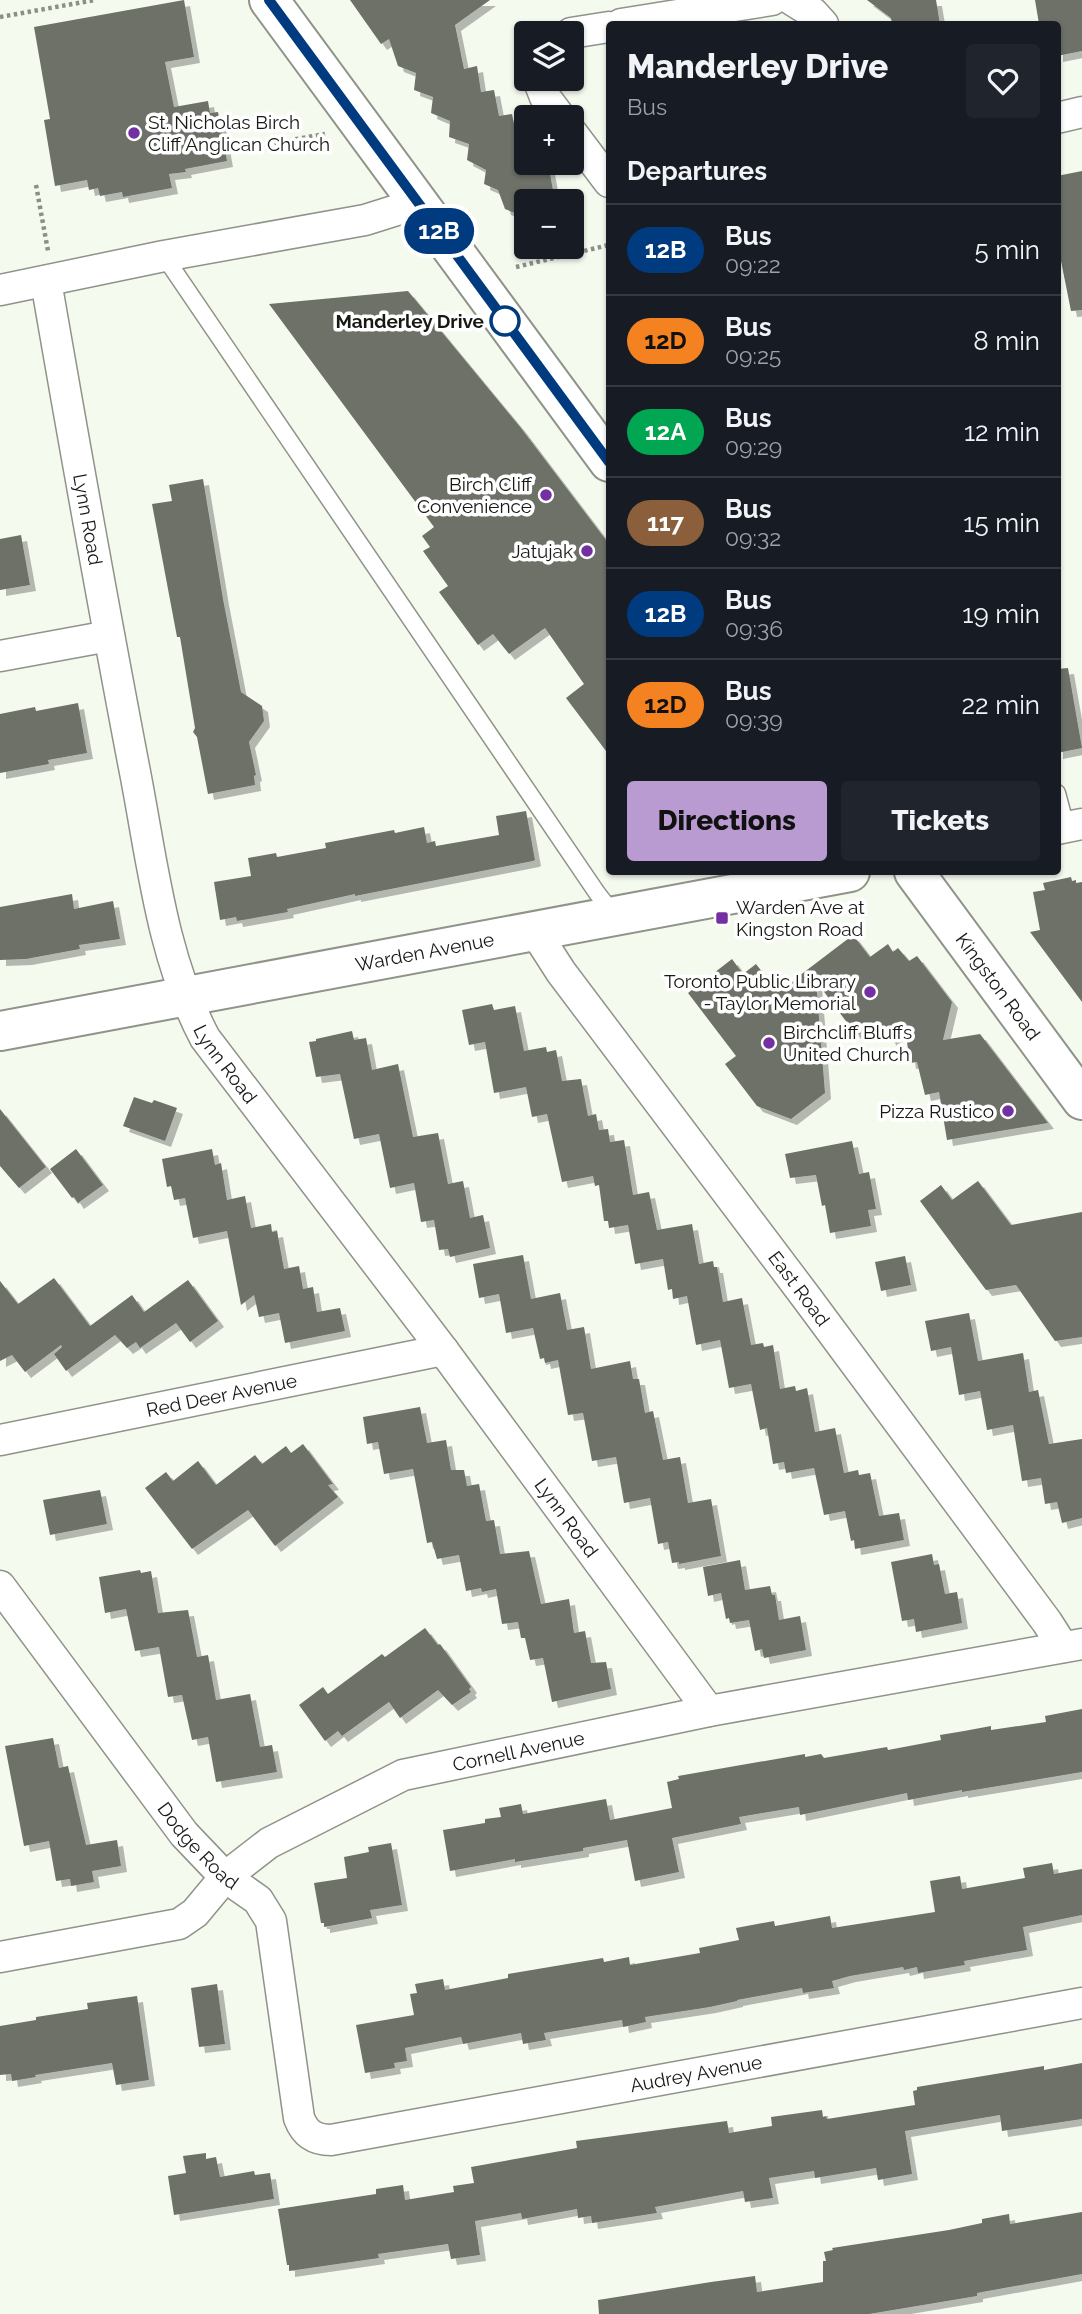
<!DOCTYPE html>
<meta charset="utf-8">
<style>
:root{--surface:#171b24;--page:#20242c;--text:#f1f3f6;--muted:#9ea1a6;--line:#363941;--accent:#b99bd1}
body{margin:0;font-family:Raleway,sans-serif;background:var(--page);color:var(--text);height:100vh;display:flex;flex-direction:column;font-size:26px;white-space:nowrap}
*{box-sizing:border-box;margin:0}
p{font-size:23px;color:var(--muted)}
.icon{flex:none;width:38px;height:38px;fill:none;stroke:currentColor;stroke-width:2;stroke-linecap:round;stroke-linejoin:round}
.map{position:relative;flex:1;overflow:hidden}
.sheet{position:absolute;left:606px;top:21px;width:455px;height:854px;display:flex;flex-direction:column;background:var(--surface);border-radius:7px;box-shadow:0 2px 5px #0004}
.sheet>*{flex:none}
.badge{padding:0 14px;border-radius:23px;font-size:24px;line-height:46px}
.fabs{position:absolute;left:514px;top:21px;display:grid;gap:14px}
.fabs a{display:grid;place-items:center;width:70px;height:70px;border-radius:7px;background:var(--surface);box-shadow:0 2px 5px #0004;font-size:35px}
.map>.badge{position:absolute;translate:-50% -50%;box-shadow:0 0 0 4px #fff}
h2{padding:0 21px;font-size:26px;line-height:63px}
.round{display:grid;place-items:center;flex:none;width:74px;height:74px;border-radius:7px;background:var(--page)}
.head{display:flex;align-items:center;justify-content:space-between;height:119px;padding:0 21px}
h1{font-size:33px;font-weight:800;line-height:52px}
.action{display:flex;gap:14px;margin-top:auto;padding:14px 21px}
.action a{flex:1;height:80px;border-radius:7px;background:var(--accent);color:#111;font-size:28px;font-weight:800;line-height:80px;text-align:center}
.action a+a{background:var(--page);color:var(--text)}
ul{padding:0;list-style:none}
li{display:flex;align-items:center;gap:21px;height:91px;padding:0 21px;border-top:2px solid var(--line)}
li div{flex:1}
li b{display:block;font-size:26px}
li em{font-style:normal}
li .badge{min-width:77px;font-weight:700;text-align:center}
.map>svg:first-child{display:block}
.building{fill:#6d7168;filter:url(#shadow)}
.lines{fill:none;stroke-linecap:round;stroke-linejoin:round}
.lane-casing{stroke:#8f9389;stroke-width:19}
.street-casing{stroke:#8f9389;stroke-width:33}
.secondary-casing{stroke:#8f9389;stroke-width:42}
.primary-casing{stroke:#8f9389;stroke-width:42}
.path{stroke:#8c8f88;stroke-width:4.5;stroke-dasharray:3.5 3.5;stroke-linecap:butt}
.lane{stroke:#fff;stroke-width:16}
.street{stroke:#fff;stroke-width:30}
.secondary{stroke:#fff;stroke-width:38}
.primary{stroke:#fff;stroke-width:38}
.line-casing{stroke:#fff;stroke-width:16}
.line{stroke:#003b80;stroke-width:10}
.poi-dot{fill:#742fa3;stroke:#fff;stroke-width:2.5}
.stop-dot{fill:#fff;stroke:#003b80;stroke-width:3.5}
.labels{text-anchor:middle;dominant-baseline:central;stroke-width:7;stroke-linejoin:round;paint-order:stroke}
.poi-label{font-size:19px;fill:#171915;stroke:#fff;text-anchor:end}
.stop-label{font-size:19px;font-weight:bold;fill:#171915;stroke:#fff;text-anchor:end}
.street-label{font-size:19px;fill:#171915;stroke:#fff}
</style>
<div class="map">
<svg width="1082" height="2314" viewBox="0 0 1082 2314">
<defs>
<filter id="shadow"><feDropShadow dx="6" dy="6" stdDeviation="0" flood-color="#0004"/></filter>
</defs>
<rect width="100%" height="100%" fill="#f5faef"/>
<!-- building -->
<g class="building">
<polygon points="184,0 194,57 165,62 174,107 208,101 210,113 218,112 227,161 185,169 186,172 169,174 172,188 123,197 122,192 100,196 98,188 89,190 87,180 55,186 44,120 50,119 34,27"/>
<polygon points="350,0 490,0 455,25 464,69 477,66 481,92 494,90 499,116 512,114 517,139 527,137 527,163 548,163 555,201 527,201 527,218 505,209 498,190 484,184 486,170 467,160 469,144 449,137 450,121 431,113 433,97 414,90 416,73 398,66 389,39 381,44"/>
<polygon points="867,0 936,0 940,24 892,24 891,18"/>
<polygon points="1035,0 1082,0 1082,51 1057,56 1057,24 1039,24"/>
<polygon points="1082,171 1082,310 1071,311 1057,241 1057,176"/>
<polygon points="408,291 521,428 609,544 609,755 566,698 584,684 545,628 509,654 493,634 478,645 439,592 448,586 423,551 430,547 422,536 434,527 269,304"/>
<polygon points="203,479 223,599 241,692 262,706 264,721 249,742 256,775 254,776 255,785 208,794 197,737 193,732 195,728 180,637 177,637 152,504 172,501 169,485"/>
<polygon points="21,535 30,585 0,590 0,539"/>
<polygon points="1068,668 1082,748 1057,753 1057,669"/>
<polygon points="78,703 87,753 48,760 49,764 0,773 0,714 35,707 36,711"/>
<polygon points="526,811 535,860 533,861 355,896 355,894 287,909 288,912 237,921 236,917 220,920 214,882 251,876 248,858 276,853 277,857 326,848 325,843 394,830 395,833 424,827 427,843 435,841 436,846 499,835 496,816"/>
<polygon points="1071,877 1072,881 1076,880 1076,883 1082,882 1082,1002 1030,932 1040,930 1033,892 1045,890 1043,883"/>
<polygon points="72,894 74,909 113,901 120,939 79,945 80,949 26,959 0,960 0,907"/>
<polygon points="853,935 870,957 888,944 893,952 898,948 909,961 917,956 952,1002 943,1040 980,1034 1048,1123 947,1140 939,1092 925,1095 917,1062 910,1063 905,1028 891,1040 877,1021 857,1036 816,981 825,1093 791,1119 757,1106 725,1064 736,1056 688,993 732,959 743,974 756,964 778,992"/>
<polygon points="492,1004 494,1010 515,1006 524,1051 546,1047 547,1052 556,1050 562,1081 581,1079 588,1116 596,1114 599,1130 608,1129 610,1142 624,1140 633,1195 649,1192 657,1230 692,1224 699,1264 713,1261 714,1267 717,1267 723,1302 742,1298 751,1345 763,1343 764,1347 773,1345 780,1389 795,1386 796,1391 807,1388 815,1432 835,1428 844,1473 858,1470 859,1475 870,1473 879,1516 899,1513 904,1540 855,1549 854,1540 851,1541 845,1511 824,1515 814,1468 786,1473 784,1462 773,1464 767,1428 760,1430 751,1384 729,1388 720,1340 696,1345 687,1296 673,1299 672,1289 668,1290 663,1259 635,1264 628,1225 609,1228 608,1221 604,1221 599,1185 595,1186 593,1176 562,1182 547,1114 532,1117 526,1087 494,1093 485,1042 469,1045 462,1010"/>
<polygon points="352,1031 354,1040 366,1038 372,1070 398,1064 413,1137 438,1133 448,1184 463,1181 470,1218 483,1215 490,1248 450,1257 448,1249 439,1250 434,1220 421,1222 414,1183 390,1188 379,1134 354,1139 340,1074 316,1077 309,1042 316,1041 316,1039"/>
<polygon points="134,1097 152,1103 154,1100 177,1108 165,1141 123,1126"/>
<polygon points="0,1109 46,1167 19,1188 0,1166"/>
<polygon points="852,1141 859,1174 869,1172 876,1209 868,1210 871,1226 830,1233 825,1205 822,1206 816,1175 790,1178 785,1154"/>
<polygon points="76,1149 103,1185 78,1203 74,1197 72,1198 50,1169"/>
<polygon points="212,1149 215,1165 221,1163 227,1200 245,1196 251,1228 271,1224 272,1232 277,1231 284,1269 299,1266 303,1289 313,1287 317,1312 340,1308 345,1331 285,1343 279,1313 259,1317 254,1295 241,1305 227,1231 193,1238 185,1198 174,1200 171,1186 167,1187 162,1159"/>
<polygon points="978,1181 1011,1225 1082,1212 1082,1337 1055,1341 1016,1285 986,1290 920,1201 941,1185 952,1200"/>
<polygon points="523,1255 531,1299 560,1293 567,1330 584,1327 591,1369 630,1361 633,1379 639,1379 645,1413 653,1411 663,1460 680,1457 688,1503 711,1499 721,1556 679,1564 679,1562 672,1563 668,1542 658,1544 650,1498 624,1503 616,1457 592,1461 583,1413 568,1415 558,1360 545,1363 544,1358 540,1359 533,1328 506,1333 499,1294 479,1298 473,1264"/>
<polygon points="905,1256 911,1285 881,1291 875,1262"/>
<polygon points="54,1278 90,1326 132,1295 144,1312 188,1280 218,1321 190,1342 176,1323 140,1348 136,1342 127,1348 115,1335 66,1371 54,1354 62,1347 61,1345 25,1372 12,1355 0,1361 0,1281 18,1304"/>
<polygon points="969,1313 978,1361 1023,1353 1029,1392 1038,1390 1049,1444 1082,1439 1082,1518 1062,1523 1057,1502 1045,1504 1041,1478 1022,1481 1013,1425 987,1430 980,1391 959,1395 951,1347 931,1351 925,1321"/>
<polygon points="420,1407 427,1443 446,1440 451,1470 464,1470 467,1486 479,1484 486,1521 494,1520 500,1554 529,1551 541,1604 569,1599 574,1633 585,1631 591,1663 606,1662 611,1689 552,1702 543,1658 530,1660 525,1638 521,1638 518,1622 502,1624 496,1589 482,1592 481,1588 466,1591 459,1555 437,1559 432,1542 427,1543 413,1469 384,1474 378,1442 367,1444 363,1417"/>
<polygon points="303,1444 333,1484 328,1485 338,1497 275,1546 248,1510 192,1549 145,1488 166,1472 173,1481 198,1461 216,1485 255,1455 262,1464 286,1446 291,1453"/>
<polygon points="100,1490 107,1524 50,1535 43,1500"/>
<polygon points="932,1554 934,1565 939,1564 945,1594 957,1592 962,1623 916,1632 914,1619 902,1621 891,1562"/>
<polygon points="740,1560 745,1590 770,1586 772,1595 775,1595 779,1620 800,1616 806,1650 764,1658 762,1649 755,1651 749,1620 730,1623 729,1618 726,1619 721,1593 708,1596 703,1567"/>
<polygon points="140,1570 141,1573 151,1571 158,1613 188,1610 197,1657 208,1655 216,1700 250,1694 260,1747 272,1745 277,1772 216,1782 208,1737 192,1740 182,1695 168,1697 159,1647 135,1651 126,1609 105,1613 99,1577"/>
<polygon points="425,1628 438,1645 440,1644 471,1687 469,1689 471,1692 452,1705 438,1690 400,1718 389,1702 342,1736 338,1731 325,1741 299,1705 323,1687 328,1694 382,1654 385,1657"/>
<polygon points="1082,1709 1082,1772 962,1792 962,1790 908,1800 907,1793 800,1815 799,1807 739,1817 741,1824 672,1838 679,1872 635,1881 627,1840 583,1848 583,1851 515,1862 515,1859 450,1871 443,1830 485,1823 485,1819 501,1817 499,1808 521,1804 523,1814 606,1799 610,1820 672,1808 667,1782 679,1779 678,1776 805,1754 805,1757 821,1754 824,1758 887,1747 888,1750 941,1740 940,1735 964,1731 991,1726 991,1730 1046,1722 1045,1716"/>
<polygon points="53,1738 59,1768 68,1766 86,1845 117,1840 121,1866 92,1871 94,1882 71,1886 70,1879 56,1881 49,1841 24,1846 5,1746"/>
<polygon points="391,1843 402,1905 370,1910 372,1918 324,1927 324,1923 321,1923 314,1883 347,1878 344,1857 369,1852 368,1847"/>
<polygon points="1052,1863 1054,1874 1082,1869 1082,1915 1023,1927 1027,1950 964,1961 965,1965 918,1973 917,1967 904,1970 903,1967 850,1976 832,1981 834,1988 803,1993 802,1988 737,2000 737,2001 710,2007 645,2017 646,2022 623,2027 622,2020 544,2033 546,2040 523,2044 521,2033 463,2044 461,2037 405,2048 407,2061 394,2063 395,2068 365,2073 356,2025 414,2015 410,1994 417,1993 415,1984 443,1979 445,1990 508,1978 508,1974 603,1958 604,1962 629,1957 630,1965 700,1953 699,1948 739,1940 736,1928 774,1921 775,1926 830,1916 832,1928 935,1912 930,1881 960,1876 962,1889 1025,1878 1023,1868"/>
<polygon points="217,1984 225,2044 199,2047 191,1988"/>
<polygon points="137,1996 149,2080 116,2085 112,2063 35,2075 36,2077 12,2081 11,2074 0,2075 0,2026 36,2020 36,2017 88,2009 87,2003"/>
<polygon points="1082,2063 1082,2119 1002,2131 1000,2115 905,2131 912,2174 878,2180 876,2168 815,2178 814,2171 769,2178 773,2198 745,2202 743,2191 655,2207 657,2213 592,2223 591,2216 578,2218 577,2209 522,2219 521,2213 475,2221 480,2255 451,2259 448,2244 378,2254 379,2258 289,2271 289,2265 287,2265 278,2209 376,2194 376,2189 403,2185 405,2200 454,2192 453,2186 474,2183 471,2167 577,2148 576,2141 727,2121 729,2133 772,2126 771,2117 822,2110 823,2117 826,2116 827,2119 865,2113 915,2105 913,2091 917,2090 917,2087 1044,2066 1044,2070"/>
<polygon points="206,2153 206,2159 216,2157 220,2177 254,2171 255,2175 270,2173 274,2199 174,2215 168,2176 186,2173 183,2156"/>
<polygon points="1082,2212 1082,2274 977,2293 977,2296 869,2314 599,2314 598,2300 711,2282 755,2276 757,2292 823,2282 823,2261 826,2261 824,2252 833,2250 832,2248 949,2230 982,2223 982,2219 1009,2214 1010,2224"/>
</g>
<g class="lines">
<!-- lane casing -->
<g class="lane-casing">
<g id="lane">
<polyline points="164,256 597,893 614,915"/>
<polyline points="1057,793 1066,827"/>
</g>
</g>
<!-- street casing -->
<g class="street-casing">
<g id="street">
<polyline points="792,0 813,13 823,24"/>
<polyline points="621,24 772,0"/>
<polyline points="571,33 609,27"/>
<polyline points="538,79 545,97 560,117"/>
<polyline points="1057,118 1082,112"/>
<polyline points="572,133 609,182"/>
<path id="s1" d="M46,281C74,443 103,605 134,767C152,858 161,955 205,1038L443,1350L709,1711"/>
<polyline points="0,290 164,256 365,220 419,203"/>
<polyline points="0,656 109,636"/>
<polyline points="1057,829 1082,824"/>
<path id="s2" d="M534,930L561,972L809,1301L1047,1622L1063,1647"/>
<path id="s3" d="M0,1440L443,1350"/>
<path id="s4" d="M0,1586L184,1834L225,1877L258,1900L271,1921L299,2118C305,2134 315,2140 331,2140L1082,2003"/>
<path id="s5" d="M0,1957L179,1924L195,1913L225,1877L269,1843L403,1775L709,1711L1082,1644"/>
</g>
</g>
<!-- secondary casing -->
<g class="secondary-casing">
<g id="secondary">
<path id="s6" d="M0,1031L850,872"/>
</g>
</g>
<!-- primary casing -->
<g class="primary-casing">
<g id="primary">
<polyline points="269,0 609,462"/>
<path id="s7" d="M914,872L1082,1100"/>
</g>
</g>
<!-- path -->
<g class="path">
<polyline points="0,17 95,0"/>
<polyline points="240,149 325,134"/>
<polyline points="36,185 48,251"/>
<polyline points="516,267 609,245"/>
</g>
<!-- lane -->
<use href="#lane" class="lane"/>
<!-- street -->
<use href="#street" class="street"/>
<!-- secondary -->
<use href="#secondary" class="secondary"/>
<!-- primary -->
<use href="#primary" class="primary"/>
</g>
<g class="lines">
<!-- line casing -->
<g class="line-casing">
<polyline id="line" points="269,0 609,462"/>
</g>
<!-- line -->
<use href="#line" class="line"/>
</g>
<!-- markers -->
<g class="poi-dot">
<circle cx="134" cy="133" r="7"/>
<circle cx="546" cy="495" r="7"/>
<circle cx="587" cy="551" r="7"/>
<rect x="715" y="911" width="14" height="14" rx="3.5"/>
<circle cx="870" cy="992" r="7"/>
<circle cx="769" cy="1043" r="7"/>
<circle cx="1008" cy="1111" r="7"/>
</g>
<circle class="stop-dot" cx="505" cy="321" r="14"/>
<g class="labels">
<!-- poi labels -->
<g class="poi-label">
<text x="148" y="122" text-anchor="start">St. Nicholas Birch<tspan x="148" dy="22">Cliff Anglican Church</tspan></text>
<text x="532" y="484">Birch Cliff<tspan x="532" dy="22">Convenience</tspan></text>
<text x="573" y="551">Jatujak</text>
<text x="736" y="907" text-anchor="start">Warden Ave at<tspan x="736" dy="22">Kingston Road</tspan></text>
<text x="856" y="981">Toronto Public Library<tspan x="856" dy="22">- Taylor Memorial</tspan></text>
<text x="783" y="1032" text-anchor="start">Birchcliff Bluffs<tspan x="783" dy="22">United Church</tspan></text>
<text x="994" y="1111">Pizza Rustico</text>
</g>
<!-- stop labels -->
<g class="stop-label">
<text x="484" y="321">Manderley Drive</text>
</g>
<!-- street labels -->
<g class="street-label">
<text stroke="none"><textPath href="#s1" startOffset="242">Lynn Road</textPath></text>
<text stroke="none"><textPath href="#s6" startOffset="432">Warden Avenue</textPath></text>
<text stroke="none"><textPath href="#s7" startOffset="142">Kingston Road</textPath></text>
<text stroke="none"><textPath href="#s1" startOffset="808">Lynn Road</textPath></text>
<text stroke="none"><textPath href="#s2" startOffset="446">East Road</textPath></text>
<text stroke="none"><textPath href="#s3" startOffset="226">Red Deer Avenue</textPath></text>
<text stroke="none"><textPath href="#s1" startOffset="1376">Lynn Road</textPath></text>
<text stroke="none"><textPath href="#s5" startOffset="572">Cornell Avenue</textPath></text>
<text stroke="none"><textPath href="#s4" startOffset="327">Dodge Road</textPath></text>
<text stroke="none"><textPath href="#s4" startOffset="1045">Audrey Avenue</textPath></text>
</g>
</g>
</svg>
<div class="fabs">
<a><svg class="icon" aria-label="layers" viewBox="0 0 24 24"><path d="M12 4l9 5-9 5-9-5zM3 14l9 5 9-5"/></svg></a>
<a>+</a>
<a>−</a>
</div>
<b class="badge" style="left:439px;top:231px;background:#003b80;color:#fff">12B</b>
<section class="sheet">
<div class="head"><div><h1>Manderley Drive</h1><p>Bus</p></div><a class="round"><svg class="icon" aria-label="heart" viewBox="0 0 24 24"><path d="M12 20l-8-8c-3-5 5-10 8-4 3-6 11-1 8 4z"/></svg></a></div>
<h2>Departures</h2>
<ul>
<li><span class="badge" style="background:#003b80;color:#fff">12B</span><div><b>Bus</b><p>09:22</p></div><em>5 min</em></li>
<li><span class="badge" style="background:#f58220;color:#111">12D</span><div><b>Bus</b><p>09:25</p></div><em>8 min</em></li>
<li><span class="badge" style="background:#00a651;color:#fff">12A</span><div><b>Bus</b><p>09:29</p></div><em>12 min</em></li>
<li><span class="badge" style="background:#8b5e3c;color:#fff">117</span><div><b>Bus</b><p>09:32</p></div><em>15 min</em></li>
<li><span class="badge" style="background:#003b80;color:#fff">12B</span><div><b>Bus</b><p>09:36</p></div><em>19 min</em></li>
<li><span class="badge" style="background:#f58220;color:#111">12D</span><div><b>Bus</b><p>09:39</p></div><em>22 min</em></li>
</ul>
<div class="action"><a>Directions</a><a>Tickets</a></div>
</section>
</div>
